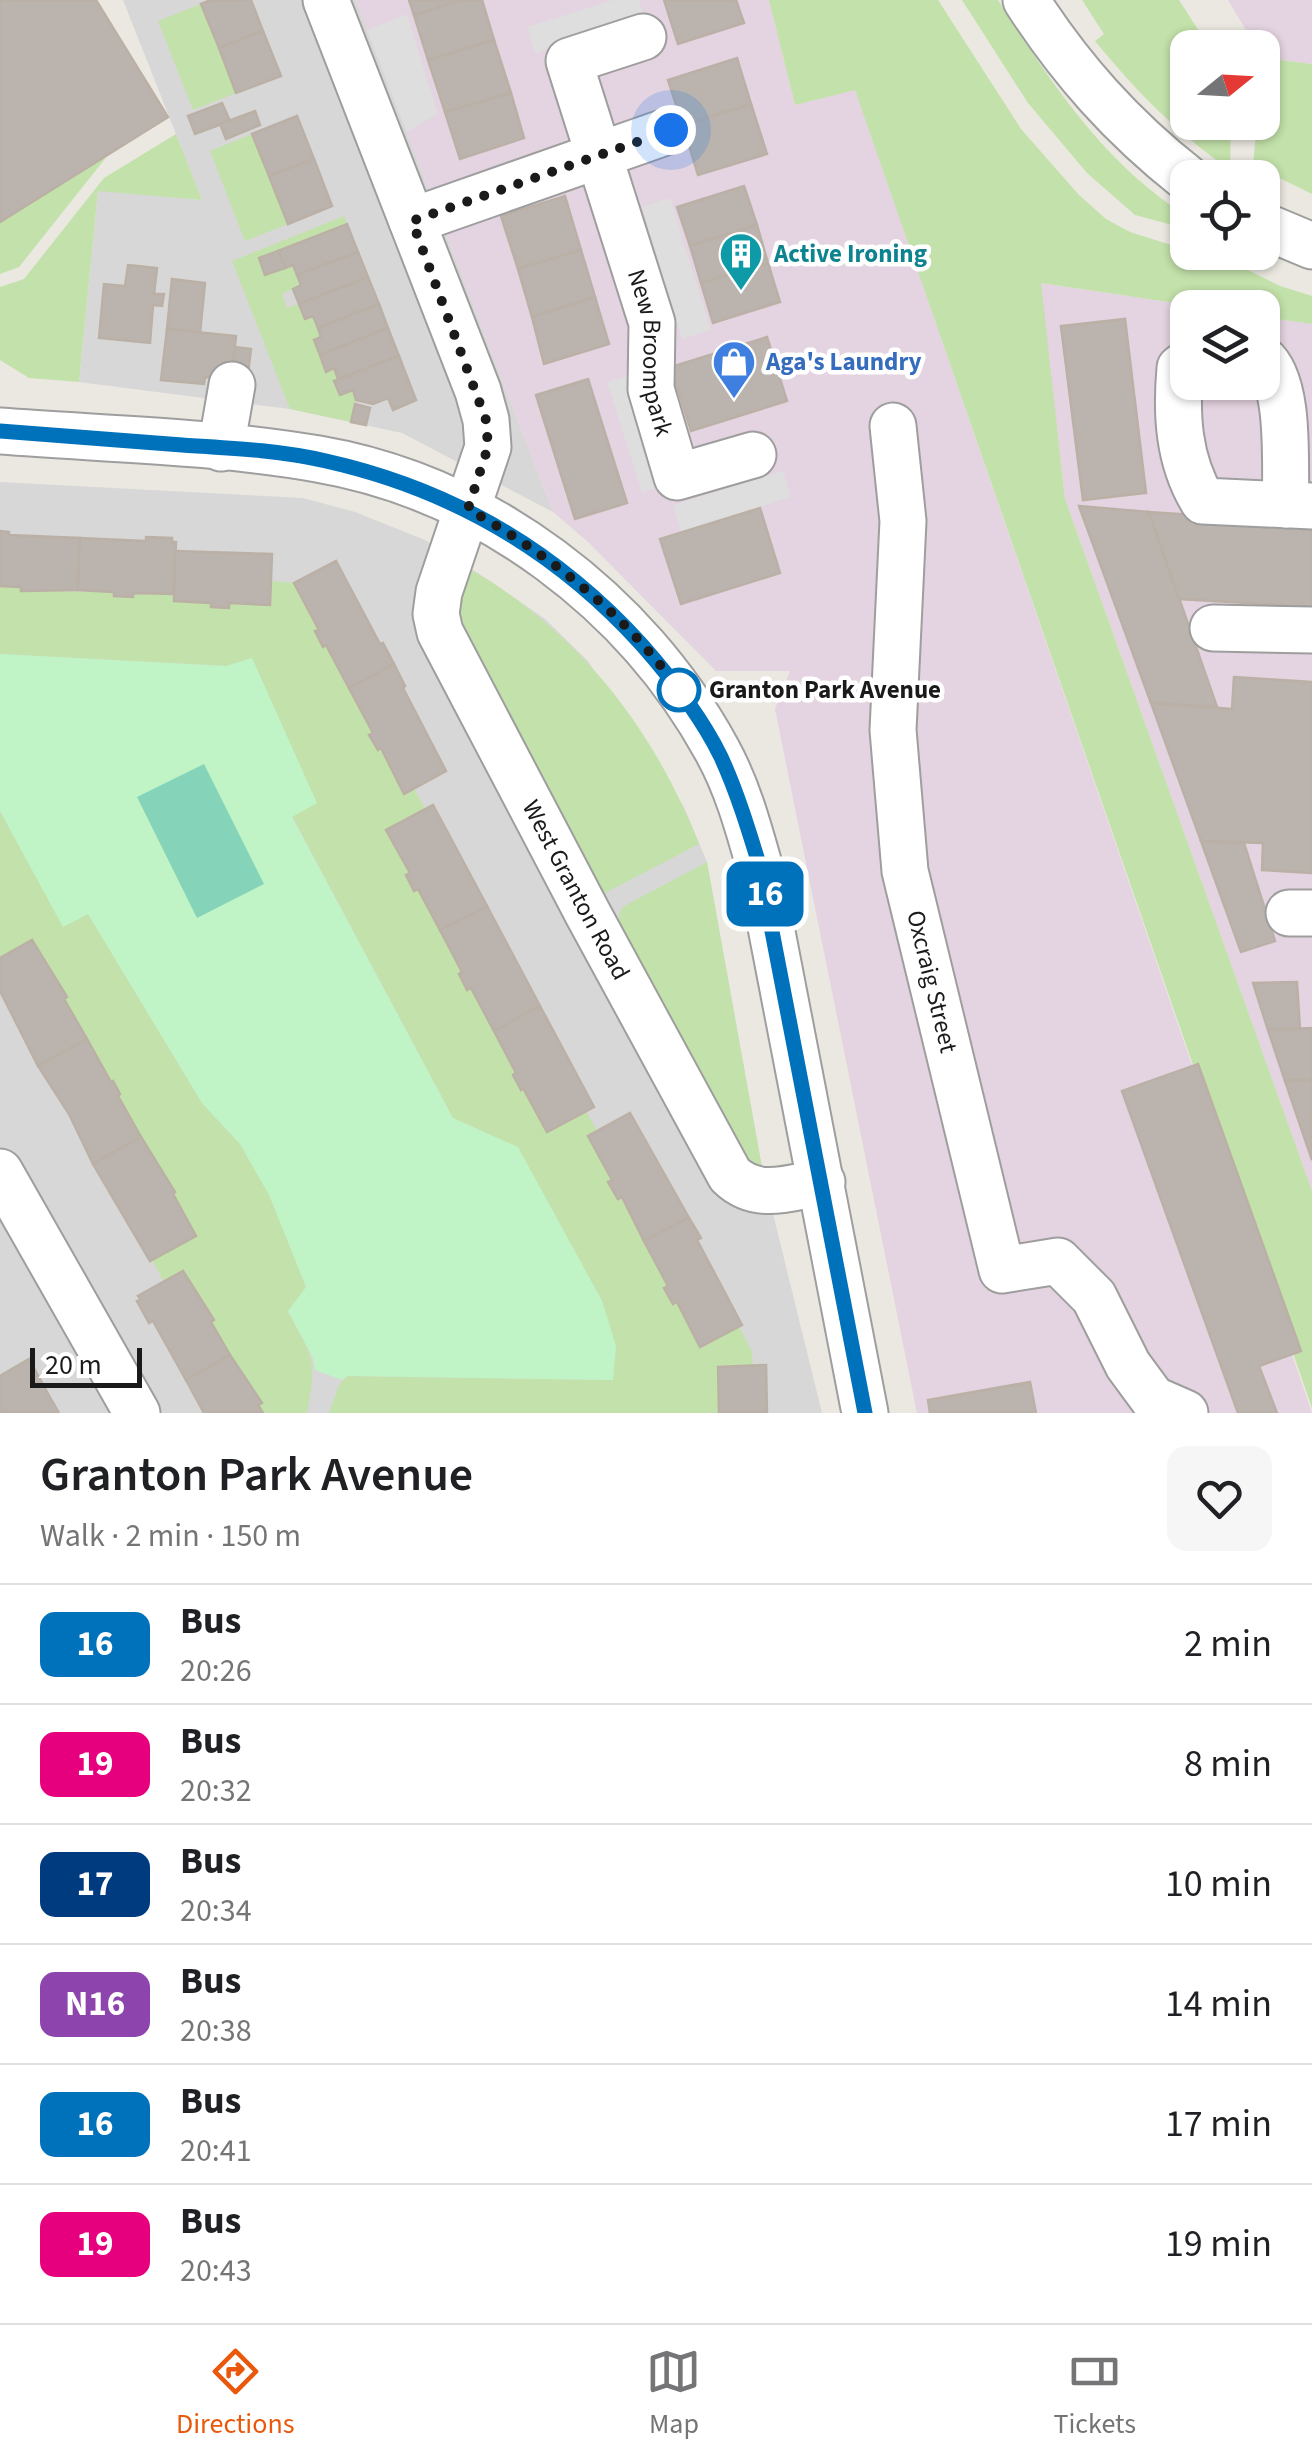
<!DOCTYPE html>
<meta charset="utf-8">
<style>
:root{--surface:#fff;--page:#f6f6f6;--text:#202124;--muted:#757577;--line:#e0e0e0;--accent:#ea580c}
body{margin:0;font-family:"Source Sans 3",sans-serif;background:var(--page);color:var(--text);height:100vh;display:flex;flex-direction:column;font-size:38px;white-space:nowrap}
*{box-sizing:border-box;margin:0}
p{font-size:32px;color:var(--muted)}
.icon{flex:none;width:55px;height:55px;fill:none;stroke:currentColor;stroke-width:2;stroke-linecap:round;stroke-linejoin:round}
.map{position:relative;height:1413px;overflow:hidden}
.side{display:flex;flex-direction:column;background:var(--surface);flex:1}
.side>*{flex:none}
.badge{padding:0 20px;border-radius:15px;font-size:35px;line-height:65px}
.needle{width:65px;rotate:72deg}
.controls{position:absolute;left:1170px;top:30px;display:grid;gap:20px}
.controls a{display:grid;place-items:center;width:110px;height:110px;border-radius:20px;background:var(--surface);box-shadow:0 2px 8px #0004;font-size:50px}
.scale{position:absolute;left:30px;bottom:25px;width:112px;box-sizing:border-box;padding-left:10px;border:5px solid #1a1a1a;border-top:0;font-size:28px;line-height:35px;white-space:nowrap;color:#1a1a1a;-webkit-text-stroke:8px #fff;paint-order:stroke}
.you{position:absolute;width:50px;height:50px;margin:-25px;border:8px solid #fff;border-radius:50%;background:#1a73e8;box-shadow:0 0 0 15px #1a73e833}
.map>.badge{position:absolute;translate:-50% -50%;box-shadow:0 0 0 5px #fff}
.round{display:grid;place-items:center;flex:none;width:105px;height:105px;border-radius:20px;background:var(--page)}
.headline{display:flex;align-items:center;justify-content:space-between;height:170px;padding:0 40px}
h1{font-size:48px;font-weight:600;line-height:75px}
ul{padding:0;list-style:none}
li{display:flex;align-items:center;gap:30px;height:120px;padding:0 40px;border-top:2px solid var(--line)}
li div{flex:1}
li b{display:block;font-size:38px}
li em{font-style:normal}
li .badge{min-width:110px;font-weight:700;text-align:center}
.dock{display:flex;justify-content:space-around;align-items:center;height:140px;border-top:2px solid var(--line);background:var(--surface);font-size:28px;color:var(--muted)}
.dock a{display:grid;justify-items:center;gap:5px}
.dock .selected{color:var(--accent)}
.map>svg:first-child{display:block}
.residential{fill:#d8d7d7}
.industrial{fill:#e4d3e0}
.grass{fill:#c3e1aa}
.park{fill:#c0f3c6}
.pitch{fill:#85d4b9}
.parking{fill:#dedede}
.building{fill:#bbb4ae;stroke:#bbb0a5;stroke-width:2.5}
.lines{fill:none;stroke-linecap:round;stroke-linejoin:round}
.minor-casing{stroke:#9e9e9e;stroke-width:49}
.minor{stroke:#fff;stroke-width:45}
.line-casing{stroke:#fff;stroke-width:22}
.line{stroke:#0072bc;stroke-width:15}
.walk{stroke:#1a1a1a;stroke-width:10;stroke-dasharray:0 18}
.stop-dot{fill:#fff;stroke:#0072bc;stroke-width:5}
.labels{text-anchor:middle;dominant-baseline:central;stroke-width:9;stroke-linejoin:round;paint-order:stroke}
.culture-label{font-size:25px;font-weight:bold;fill:#0d838f;stroke:#fff;text-anchor:start}
.street-label{font-size:25px;fill:#1a1a1a;stroke:#fff}
.shop-label{font-size:25px;font-weight:bold;fill:#366cbe;stroke:#fff;text-anchor:start}
.stop-label{font-size:25px;font-weight:bold;fill:#1a1a1a;stroke:#fff;text-anchor:start}
</style>
<div class="map">
<svg width="1312" height="1413" viewBox="0 0 1312 1413">
<rect width="100%" height="100%" fill="#ebe8e1"/>
<!-- residential -->
<g class="residential">
<polygon points="123,0 356,0 553,512 402,433 290,409 79,382 98,190 202,200"/>
<polygon points="0,482 303,498 355,512 425,540 489,580 545,619 588,661 684,807 707,862 763,1173 822,1413 0,1413"/>
</g>
<!-- industrial -->
<g class="industrial">
<polygon points="356,0 769,0 795,105 855,89 1312,1413 917,1413 775,709 790,671 716,671 588,542 553,512"/>
<polygon points="1228,0 1312,0 1312,64 1263,58 1262,48 1256,47"/>
<polygon points="1040,283 1202,307 1188,308 1188,382 1262,382 1263,317 1312,324 1312,1191 1065,499"/>
</g>
<!-- grass -->
<g class="grass">
<polygon points="769,0 938,0 1021,129 1079,195 1106,219 1130,232 1244,268 1280,286 1312,296 1312,324 1263,317 1262,308 1202,307 1041,283 1065,499 1312,1191 1312,1408 855,90 795,105"/>
<path d="M962,0H998C1050,81 1104,164 1187,216V229L1135,215L1087,173L1028,103Z"/>
<path d="M1082,0H1179L1209,47L1188,48V122L1231,123L1230,170C1175,131 1137,92 1095,41L1104,34Z"/>
<polygon points="201,4 236,93 193,110 158,21"/>
<polygon points="1263,58 1312,64 1312,194 1253,165 1257,123 1262,122"/>
<polygon points="176,134 202,200 98,191 79,382 29,378 0,360 0,287 24,279 104,178"/>
<polygon points="252,134 288,224 245,241 210,151"/>
<polygon points="108,155 19,267 0,274 0,222"/>
<polygon points="344,216 347,224 259,259 266,275 293,265 301,285 282,294 287,308 299,304 305,319 313,316 321,337 314,340 326,371 334,368 340,395 353,390 356,400 351,422 290,409 232,261"/>
<path d="M468,568C578,631 653,727 699,844L601,895L455,627L458,588Z"/>
<polygon points="271,581 294,583 319,630 316,632 326,645 372,733 369,735 377,750 381,748 404,793 414,788 425,809 389,829 410,873 406,876 414,890 418,889 516,1073 514,1075 520,1089 523,1088 547,1132 586,1111 597,1131 589,1136 612,1180 608,1183 617,1199 622,1197 668,1286 673,1304 677,1302 700,1346 739,1326 752,1352 753,1366 718,1367 719,1413 329,1413 339,1385 347,1376 612,1380 615,1345 602,1301 518,1148 453,1118 292,816 316,803 252,658 226,666 0,654 0,586 21,587 21,591 114,592 115,596 132,597 133,593 174,594 174,601 211,603 211,607 228,608 229,603 269,605"/>
<path d="M0,811L63,926L88,914L202,1103L240,1144L270,1195L306,1287L288,1312C314,1360 317,1358 307,1413H263L258,1405L261,1403L253,1389L250,1390L211,1322L214,1319L183,1272L164,1282L152,1260L196,1235L173,1194L175,1192L164,1179L118,1096L120,1094L114,1081L111,1082L64,999L67,996L32,941L0,958Z"/>
<polygon points="707,862 763,1173 749,1163 618,925 620,911 626,905"/>
</g>
<!-- park -->
<polygon class="park" points="0,654 226,666 252,658 317,803 292,817 453,1118 518,1147 602,1301 616,1346 613,1380 347,1376 342,1380 315,1370 313,1358 288,1311 306,1287 269,1195 240,1144 202,1103 88,914 63,927 0,811"/>
<!-- pitch -->
<polygon class="pitch" points="204,764 264,884 197,918 137,797"/>
<!-- parking -->
<g class="parking">
<polygon points="613,0 639,0 645,19 535,53 527,27"/>
<polygon points="407,14 438,114 407,132 367,30"/>
<polygon points="670,198 711,330 682,339 642,207"/>
<polygon points="629,375 664,486 642,493 607,382"/>
<polygon points="783,471 791,497 681,532 673,505"/>
</g>
<!-- building -->
<g class="building">
<polygon points="0,0 96,0 168,117 0,222"/>
<polygon points="211,0 251,0 263,31 219,48 201,4"/>
<polygon points="409,0 462,0 414,15"/>
<polygon points="462,0 482,0 494,40 428,60 414,15"/>
<polygon points="664,0 736,0 744,23 678,44"/>
<polygon points="263,31 281,76 236,93 219,48"/>
<polygon points="494,40 511,93 445,112 428,60"/>
<polygon points="737,58 751,104 683,126 668,80"/>
<polygon points="511,93 524,138 460,159 445,112"/>
<polygon points="222,103 230,121 195,134 188,116"/>
<polygon points="751,104 767,154 698,175 683,126"/>
<polygon points="255,111 260,125 226,139 220,124"/>
<polygon points="297,116 314,159 269,176 252,134"/>
<polygon points="314,159 332,206 288,224 269,176"/>
<polygon points="744,186 757,225 690,246 677,207"/>
<polygon points="565,196 581,250 518,269 501,216"/>
<polygon points="347,224 358,252 297,275 293,265 285,268 278,251"/>
<polygon points="757,225 768,263 701,283 690,246"/>
<polygon points="581,250 595,297 532,317 518,269"/>
<polygon points="278,251 285,268 265,275 259,258"/>
<polygon points="358,252 368,277 299,304 293,289 301,285 297,275"/>
<polygon points="768,263 780,302 713,323 701,283"/>
<polygon points="128,265 157,268 154,294 164,294 162,306 153,305 150,343 99,338 104,284 125,286"/>
<polygon points="368,277 379,304 318,328 313,316 305,319 299,304"/>
<polygon points="172,279 205,283 200,333 167,329"/>
<polygon points="595,297 609,344 544,364 532,317"/>
<polygon points="379,304 388,328 320,355 314,340 321,337 318,328"/>
<polygon points="1125,319 1146,493 1083,500 1061,326"/>
<polygon points="388,328 399,356 338,379 334,368 326,372 320,355"/>
<polygon points="167,329 236,336 231,380 205,377 204,384 161,380"/>
<polygon points="767,337 787,401 691,431 671,367"/>
<polygon points="235,347 251,349 247,381 231,380"/>
<polygon points="399,356 416,400 393,410 388,398 373,404 356,400 353,390 340,395 334,381"/>
<polygon points="588,379 627,503 575,519 536,395"/>
<polygon points="355,404 370,408 366,425 351,422"/>
<polygon points="1079,506 1149,512 1217,707 1151,703"/>
<polygon points="760,508 780,573 681,604 660,539"/>
<polygon points="1149,512 1312,523 1312,607 1179,599"/>
<polygon points="0,531 9,532 9,535 80,538 78,590 21,591 21,587 0,586"/>
<polygon points="146,537 172,538 172,542 176,542 174,594 133,593 133,597 114,596 114,592 78,590 80,538 146,541"/>
<polygon points="175,551 272,554 270,605 229,603 229,608 211,607 211,603 174,601"/>
<polygon points="336,561 380,644 383,643 394,664 349,688 326,645 323,647 315,631 319,630 294,583"/>
<polygon points="394,664 405,686 403,688 446,771 404,794 381,748 378,750 369,735 373,733 349,688"/>
<polygon points="1234,677 1312,682 1312,873 1262,870 1263,843 1201,841 1151,703 1232,709"/>
<polygon points="433,805 487,906 440,930 418,889 414,891 406,875 410,873 386,830"/>
<polygon points="1201,841 1244,843 1275,941 1241,952"/>
<polygon points="487,906 540,1006 494,1031 471,988 467,990 459,974 462,972 440,930"/>
<polygon points="32,940 67,997 64,999 87,1039 38,1066 0,991 0,958"/>
<polygon points="1297,982 1300,1029 1268,1030 1253,983"/>
<polygon points="540,1006 594,1107 547,1132 523,1088 521,1090 513,1075 516,1073 494,1031"/>
<polygon points="1312,1028 1312,1080 1285,1081 1268,1030"/>
<polygon points="87,1039 111,1082 113,1081 120,1094 118,1096 141,1137 93,1164 69,1114 38,1066"/>
<polygon points="1198,1064 1301,1351 1259,1366 1277,1413 1238,1413 1122,1091"/>
<polygon points="1312,1080 1312,1160 1285,1081"/>
<polygon points="630,1113 689,1218 644,1241 622,1197 618,1199 608,1182 612,1180 588,1136"/>
<polygon points="141,1137 175,1192 173,1194 196,1236 150,1261 93,1164"/>
<polygon points="689,1218 701,1238 697,1240 742,1325 700,1347 677,1302 673,1304 664,1288 668,1286 644,1241"/>
<polygon points="183,1271 214,1320 211,1322 230,1355 186,1380 153,1321 149,1323 137,1301 141,1300 138,1296"/>
<polygon points="230,1355 262,1403 258,1405 263,1413 204,1413 186,1380"/>
<polygon points="29,1359 52,1401 59,1413 0,1413 0,1376"/>
<polygon points="766,1365 767,1413 719,1413 718,1367"/>
<polygon points="1030,1382 1036,1413 930,1413 928,1400"/>
</g>
<g class="lines">
<!-- minor casing -->
<g class="minor-casing">
<g id="minor">
<path id="s1" d="M326,0L478,391L486,420L488,447L439,592L436,614L440,632L588,914L730,1175C757,1201 789,1188 822,1182"/>
<path d="M1026,0C1071,70 1122,127 1188,179"/>
<path id="s2" d="M643,37L569,61L652,323L651,389L677,477L753,455"/>
<polyline points="412,221 671,130"/>
<polyline points="1262,225 1312,246"/>
<path d="M1262,358C1292,383 1284,467 1286,505"/>
<path d="M1188,362L1180,368C1176,414 1178,460 1203,501L1312,506"/>
<path id="s3" d="M893,426L903,521L893,730L905,871L1002,1270L1058,1261L1094,1297L1128,1365L1153,1399L1185,1413"/>
<path d="M0,431C106,439 214,441 318,459C486,488 636,602 717,750C737,786 748,826 759,865L865,1413"/>
<polyline points="221,448 232,385"/>
<polyline points="1213,628 1312,630"/>
<polyline points="1289,913 1312,913"/>
<polyline points="0,1172 137,1413"/>
</g>
</g>
<!-- minor -->
<use href="#minor" class="minor"/>
</g>
<g class="lines">
<!-- line casing -->
<g class="line-casing">
<path id="line" d="M0,431C61,436 121,440 182,445C230,448 279,450 326,461C451,489 556,550 642,645C672,679 701,716 721,757C737,792 748,828 759,864L865,1413"/>
</g>
<!-- line -->
<use href="#line" class="line"/>
<!-- walk -->
<path class="walk" d="M671,130L412,221L486,420L488,447L468,509C549,555 625,613 679,690"/>
</g>
<!-- icons -->
<defs>
<g id="building-pin" transform="scale(2.25)"><path d="M0 17L-7.5 6A9.5 9.5 0 1 1 7.5 6Z" fill="#0f9aa8" stroke="#fff"/><path d="M-4-6H4V6H1V3H-1V6H-4ZM-2.5-4.3h1.7v1.8h-1.7ZM.8-4.3h1.7v1.8H.8ZM-2.5-1h1.7V.8h-1.7ZM.8-1h1.7V.8H.8Z" fill="#fff"/></g>
<g id="shop-pin" transform="scale(2.25)"><path d="M0 17L-7.5 6A9.5 9.5 0 1 1 7.5 6Z" fill="#3f7fe0" stroke="#fff"/><path d="M-5-2.5h2.3a2.7 3.5 0 0 1 5.4 0H5L5.5 6h-11ZM-1.5-2.5h3a1.5 2.3 0 0 0-3 0Z" fill="#fff"/></g>
</defs>
<g fill-rule="evenodd">
<use href="#building-pin" x="741" y="254"/>
<use href="#shop-pin" x="734" y="362"/>
</g>
<!-- markers -->
<circle class="stop-dot" cx="679" cy="690" r="20"/>
<g class="labels">
<!-- culture labels -->
<g class="culture-label">
<text x="774" y="254">Active Ironing</text>
</g>
<!-- street labels -->
<g class="street-label">
<text stroke="none"><textPath href="#s2" startOffset="382">New Broompark</textPath></text>
<text stroke="none"><textPath href="#s1" startOffset="962">West Granton Road</textPath></text>
<text stroke="none"><textPath href="#s3" startOffset="560">Oxcraig Street</textPath></text>
</g>
<!-- shop labels -->
<g class="shop-label">
<text x="766" y="362">Aga's Laundry</text>
</g>
<!-- stop labels -->
<g class="stop-label">
<text x="709" y="690">Granton Park Avenue</text>
</g>
</g>
</svg>
<div class="controls">
<a><svg class="needle" viewBox="-14 -14 28 28"><path d="M0-13l5 13h-10z" fill="#e53935"/><path d="M0 13l5-13h-10z" fill="#757577"/></svg></a>
<a><svg class="icon" aria-label="locate" viewBox="0 0 24 24"><circle cx="12" cy="12" r="6"/><path d="M12 2v4M12 18v4M2 12h4M18 12h4"/></svg></a>
<a><svg class="icon" aria-label="layers" viewBox="0 0 24 24"><path d="M12 4l9 5-9 5-9-5zM3 14l9 5 9-5"/></svg></a>
</div>
<div class="scale">20 m</div>
<div class="you" style="left:671px;top:130px"></div>
<b class="badge" style="left:765px;top:894px;background:#0072bc;color:#fff">16</b>
</div>
<section class="side">
<div class="headline"><div><h1>Granton Park Avenue</h1><p>Walk · 2 min · 150 m</p></div><a class="round"><svg class="icon" aria-label="heart" viewBox="0 0 24 24"><path d="M12 20l-8-8c-3-5 5-10 8-4 3-6 11-1 8 4z"/></svg></a></div>
<ul>
<li><span class="badge" style="background:#0072bc;color:#fff">16</span><div><b>Bus</b><p>20:26</p></div><em>2 min</em></li>
<li><span class="badge" style="background:#e6007e;color:#fff">19</span><div><b>Bus</b><p>20:32</p></div><em>8 min</em></li>
<li><span class="badge" style="background:#003b80;color:#fff">17</span><div><b>Bus</b><p>20:34</p></div><em>10 min</em></li>
<li><span class="badge" style="background:#8e44ad;color:#fff">N16</span><div><b>Bus</b><p>20:38</p></div><em>14 min</em></li>
<li><span class="badge" style="background:#0072bc;color:#fff">16</span><div><b>Bus</b><p>20:41</p></div><em>17 min</em></li>
<li><span class="badge" style="background:#e6007e;color:#fff">19</span><div><b>Bus</b><p>20:43</p></div><em>19 min</em></li>
</ul>
</section>
<nav class="dock">
<a class="selected"><svg class="icon" aria-label="directions" viewBox="0 0 24 24"><path d="M12 3l9 9-9 9-9-9zM9 14v-3h6M13 9l2 2-2 2"/></svg>Directions</a>
<a><svg class="icon" aria-label="map" viewBox="0 0 24 24"><path d="M3 6l6-2 6 2 6-2v14l-6 2-6-2-6 2zM9 4v14M15 6v14"/></svg>Map</a>
<a><svg class="icon" aria-label="tickets" viewBox="0 0 24 24"><path d="M3 7h18v10H3zM15 7v10"/></svg>Tickets</a>
</nav>
